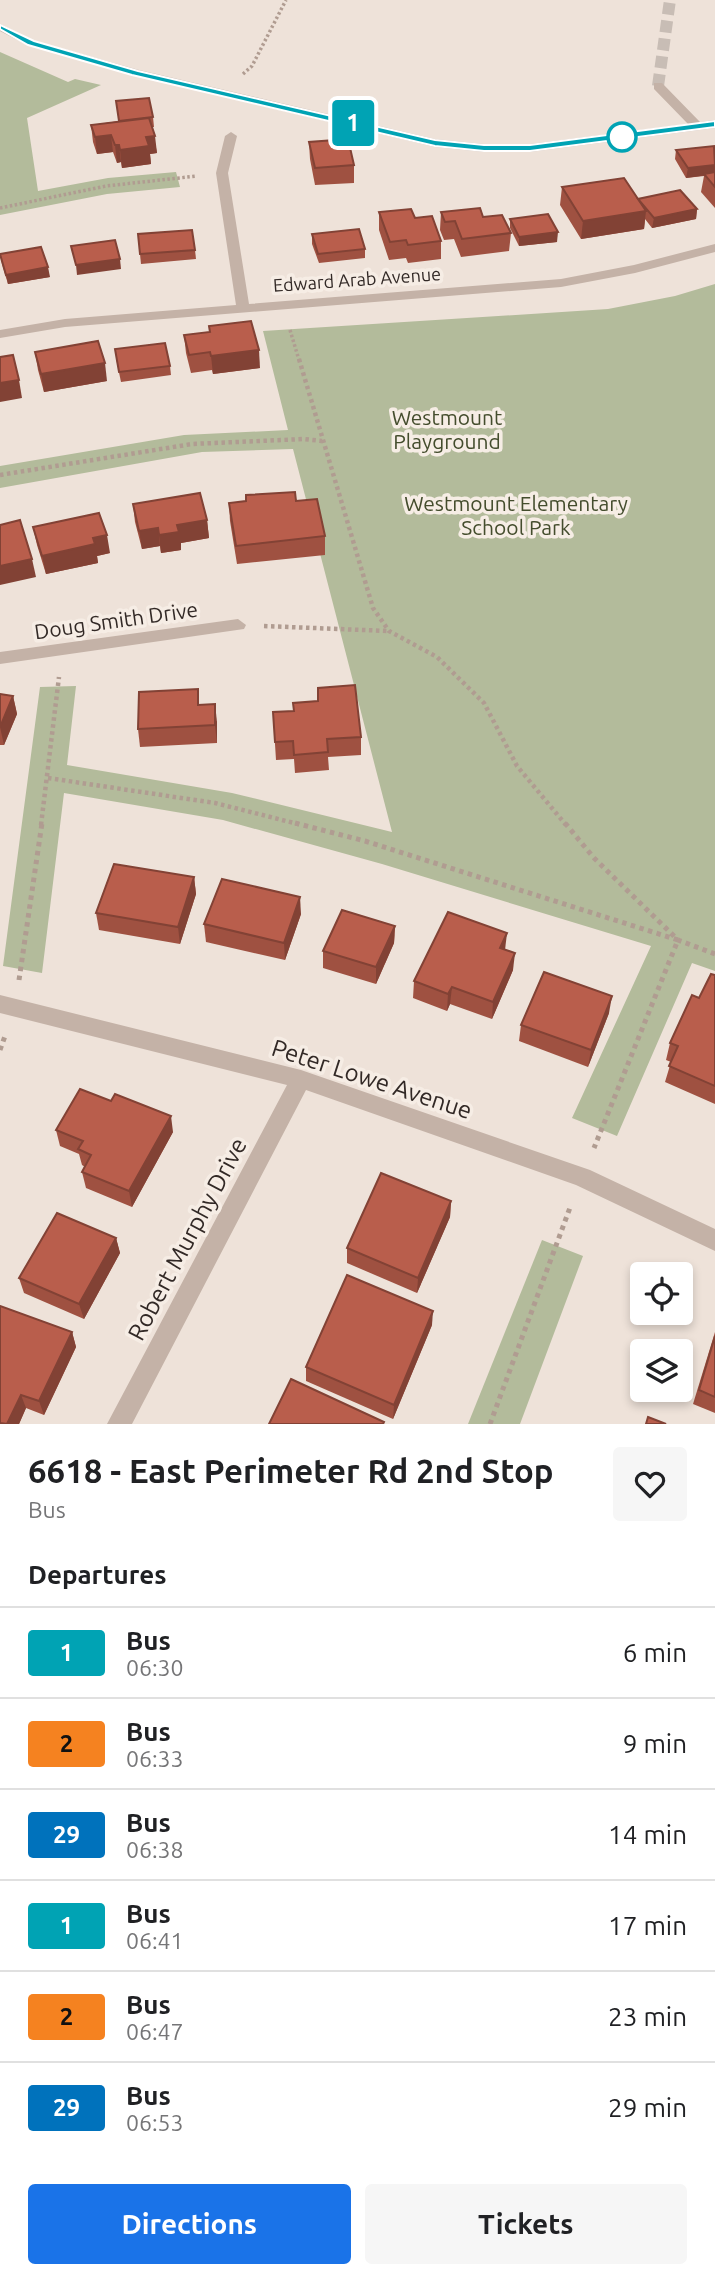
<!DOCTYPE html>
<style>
:root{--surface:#fff;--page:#f6f6f6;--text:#202124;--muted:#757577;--line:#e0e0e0;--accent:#1a73e8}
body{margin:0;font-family:Ubuntu,sans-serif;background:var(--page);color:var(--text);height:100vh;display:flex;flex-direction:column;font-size:26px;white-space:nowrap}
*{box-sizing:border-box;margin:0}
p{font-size:23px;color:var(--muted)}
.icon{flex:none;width:38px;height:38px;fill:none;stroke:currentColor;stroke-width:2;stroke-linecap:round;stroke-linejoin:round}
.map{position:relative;height:1424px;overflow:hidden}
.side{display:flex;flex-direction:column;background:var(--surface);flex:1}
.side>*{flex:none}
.badge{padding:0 14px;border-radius:5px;font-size:24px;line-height:46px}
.buttons{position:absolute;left:630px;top:1262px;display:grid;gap:14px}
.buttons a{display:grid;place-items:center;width:63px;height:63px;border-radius:7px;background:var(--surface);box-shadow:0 4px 10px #0003;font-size:35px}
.map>.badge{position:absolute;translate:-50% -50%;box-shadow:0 0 0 4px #fff}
h2{padding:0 28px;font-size:26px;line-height:63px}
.round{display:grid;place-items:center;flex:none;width:74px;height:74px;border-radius:7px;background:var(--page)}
.overview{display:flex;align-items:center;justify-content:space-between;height:119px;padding:0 28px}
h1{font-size:33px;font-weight:700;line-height:52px}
.cta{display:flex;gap:14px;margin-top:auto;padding:14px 28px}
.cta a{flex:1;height:80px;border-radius:7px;background:var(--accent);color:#fff;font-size:28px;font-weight:700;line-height:80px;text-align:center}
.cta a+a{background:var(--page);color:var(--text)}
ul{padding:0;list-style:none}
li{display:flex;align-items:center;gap:21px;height:91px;padding:0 28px;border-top:2px solid var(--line)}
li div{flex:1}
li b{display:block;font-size:26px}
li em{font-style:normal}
li .badge{min-width:77px;font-weight:700;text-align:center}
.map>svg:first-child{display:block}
.green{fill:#b3bb9b}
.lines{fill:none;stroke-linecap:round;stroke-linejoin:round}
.minor-tunnel{stroke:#c8bdb5;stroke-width:12;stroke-dasharray:12 6;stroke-linecap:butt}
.path-far2{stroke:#b09c91;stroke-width:3.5;stroke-dasharray:2.5 2.5;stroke-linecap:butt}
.path-far1{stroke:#b09c91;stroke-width:4.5;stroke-dasharray:3.5 3.5;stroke-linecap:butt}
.path{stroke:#b09c91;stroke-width:5;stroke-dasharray:4.5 4.5;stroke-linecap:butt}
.minor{fill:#c4b2a7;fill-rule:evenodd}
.wall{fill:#9f5141}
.shaded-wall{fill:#824235}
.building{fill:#b95e4c;stroke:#824235;stroke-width:2}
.line{fill:#00a3b4;stroke:#fff;stroke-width:2}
.stop-dot{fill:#fff;stroke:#00a3b4;stroke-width:3.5}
.labels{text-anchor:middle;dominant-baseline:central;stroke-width:7;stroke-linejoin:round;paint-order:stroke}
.far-street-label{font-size:18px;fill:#322926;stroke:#f6ede5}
.park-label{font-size:21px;fill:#444d2d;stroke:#f6ede5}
.street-label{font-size:21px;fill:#322926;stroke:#f6ede5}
.near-street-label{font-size:24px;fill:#322926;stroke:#f6ede5}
</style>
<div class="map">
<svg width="715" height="1424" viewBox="0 0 715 1424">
<rect width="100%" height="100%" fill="#eee2d9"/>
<!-- green -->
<g class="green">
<polygon points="0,52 68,82 75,79 101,85 27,118 38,191 108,178 176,172 180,187 107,194 0,215"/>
<polygon points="715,284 715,971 692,963 617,1136 572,1118 651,946 382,864 223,820 64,793 42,973 3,966 40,687 76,686 67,765 232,793 392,832 293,449 202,452 0,488 0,466 184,435 288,430 263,331 608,309 675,296"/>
<polygon points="542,1240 583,1256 520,1424 468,1424"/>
</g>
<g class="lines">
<!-- minor-tunnel -->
<polyline class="minor-tunnel" points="658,86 670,0"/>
<!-- path-far2 -->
<g class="path-far2">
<polyline points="243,74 252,66 286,0"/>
<polyline points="0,208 106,186 197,176"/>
<polyline points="290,330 299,360"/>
</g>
<!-- path-far1 -->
<g class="path-far1">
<polyline points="299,359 373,608 389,631 437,657 484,703 517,766 566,825"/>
<polyline points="0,475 192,444 304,439 322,441"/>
<polyline points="264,626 388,631"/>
<polyline points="48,778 215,803 302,825"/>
<polyline points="41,825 59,677"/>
</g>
<!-- path -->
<g class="path">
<polyline points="295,823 365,841 678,940 594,1148"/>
<polyline points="565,823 594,858 678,940 715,954"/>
<polyline points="19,980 42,823"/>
<polyline points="0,1050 5,1036"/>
<polyline points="490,1424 571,1205"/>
</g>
<!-- minor -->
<g class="minor">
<polygon points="0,24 35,41 139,70 435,139 484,144 530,144 688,124 654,89 654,83 662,83 700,122 715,120 715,128 530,152 484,152 435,147 132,75 27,45 0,31"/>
<polygon points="231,132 237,136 228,173 249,304 561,279 634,265 715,244 715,252 635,273 561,287 65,327 0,338 0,330 65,319 236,305 216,173 225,136"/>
<polygon points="238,619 246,625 244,629 0,664 0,652"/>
<polygon points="0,995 301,1070 590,1170 715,1229 715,1251 576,1185 306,1090 132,1424 107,1424 287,1085 0,1013"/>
</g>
</g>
<!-- wall -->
<g class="wall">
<polygon points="116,101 153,117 154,127 152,127 157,153 150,154 151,164 122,168 121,162 117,163 113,152 97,154 93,142 91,125 119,121"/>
<polygon points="309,142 354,165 354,183 315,185 310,159"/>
<polygon points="715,147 715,208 701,192 704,176 686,178 675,159 676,150"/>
<polygon points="562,187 638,199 697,209 696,219 652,228 645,219 644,229 581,239 560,205"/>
<polygon points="379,212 441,241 441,259 408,263 406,258 389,260 379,230"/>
<polygon points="441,212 483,217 511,233 509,251 461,257 454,239 444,240 440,230"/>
<polygon points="510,219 557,242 519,246 510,228"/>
<polygon points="138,234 195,250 196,259 141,264"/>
<polygon points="312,234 365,249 365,258 319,263 312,244"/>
<polygon points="0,254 50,277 8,284 2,264"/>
<polygon points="209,326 260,368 213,374 212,370 191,373 186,353 184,335 209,332"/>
<polygon points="35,352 107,381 44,392 38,370"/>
<polygon points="116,358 170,366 171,375 121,382"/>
<polygon points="296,501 325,536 325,555 237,564 230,521 229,503"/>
<polygon points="133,504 207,520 209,538 181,543 181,550 161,553 160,546 142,549 135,522"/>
<polygon points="33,527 110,553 97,556 98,563 46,574 37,545"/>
<polygon points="318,688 361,737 361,755 328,757 329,770 295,773 294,759 276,760 273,712 294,711 318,701"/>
<polygon points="0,694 13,696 17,714 4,745 0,745"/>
<polygon points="199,705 217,722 217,743 140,747 138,729"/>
<polygon points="194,877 196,894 180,944 99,930 96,913"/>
<polygon points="301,914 285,960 206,942 204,924"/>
<polygon points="395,926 394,943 376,984 323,968 323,951"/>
<polygon points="505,949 513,970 492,1019 450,1004 447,1011 413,998 414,981"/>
<polygon points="715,975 715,1104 665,1082 671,1062 666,1060 670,1043"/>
<polygon points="609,1013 588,1067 519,1041 521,1025"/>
<polygon points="56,1130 173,1132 132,1207 86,1188 82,1172 85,1167 82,1165 79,1154 60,1146"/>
<polygon points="451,1201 450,1217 417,1293 347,1263 347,1248"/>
<polygon points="116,1238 120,1253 84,1319 24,1293 19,1278"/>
<polygon points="0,1306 72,1332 76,1347 44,1415 26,1408 19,1424 0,1424"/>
<polygon points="432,1325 393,1419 306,1381 306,1367"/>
<polygon points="715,1332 715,1413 693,1404"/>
</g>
<!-- shaded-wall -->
<g class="shaded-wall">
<polygon points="111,135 113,152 97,154 95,137"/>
<polygon points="155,136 157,153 150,154 151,164 122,168 120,150 146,137"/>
<polygon points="115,145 119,145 121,162 117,163"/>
<polygon points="715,165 715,174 686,178 688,168"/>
<polygon points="697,209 696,219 652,228 654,218"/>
<polygon points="646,211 644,229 581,239 583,221"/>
<polygon points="558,232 557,242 519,246 519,237"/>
<polygon points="120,259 121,269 77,275 76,265"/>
<polygon points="48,267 50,277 8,284 6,275"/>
<polygon points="259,350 260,368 213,374 211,356"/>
<polygon points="105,363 107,381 44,392 41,374"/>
<polygon points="19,380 22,398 0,402 0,383"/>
<polygon points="207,520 209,538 181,543 181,550 161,553 159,535 177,525"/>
<polygon points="158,528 160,546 142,549 139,531"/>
<polygon points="107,535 110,553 97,556 98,563 46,574 42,556 93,538"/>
<polygon points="32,559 36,577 0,585 0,566"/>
<polygon points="13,696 17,714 4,745 0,727"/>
<polygon points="215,704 217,722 217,743 215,725"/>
<polygon points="194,877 196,894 180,944 178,927"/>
<polygon points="300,897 301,914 285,960 284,943"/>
<polygon points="395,926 394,943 376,984 376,967"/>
<polygon points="507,933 505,950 500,948"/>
<polygon points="515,953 513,970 492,1019 493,1002"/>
<polygon points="452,987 450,1004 447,1011 448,994"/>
<polygon points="612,996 609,1013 588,1067 591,1050"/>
<polygon points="171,1116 173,1132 132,1207 129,1191"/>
<polygon points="451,1201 450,1217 417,1293 418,1278"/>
<polygon points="116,1238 120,1253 84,1319 79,1304"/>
<polygon points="433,1311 432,1325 393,1419 394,1405"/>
<polygon points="72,1332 76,1347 44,1415 39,1401"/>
<polygon points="21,1395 26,1408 19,1424 7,1424"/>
</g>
<!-- building -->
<g class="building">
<polygon points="149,98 153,117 119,121 116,101"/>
<polygon points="149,118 155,136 146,137 149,146 120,150 119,145 115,145 111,135 95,137 91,125"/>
<polygon points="348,139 354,165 315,168 309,142"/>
<polygon points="714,146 715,165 688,168 676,150"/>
<polygon points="715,172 715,187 704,174"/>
<polygon points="624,178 646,211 583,221 562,187"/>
<polygon points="680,190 697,209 654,218 638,199"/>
<polygon points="480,208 483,217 502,215 511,233 462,239 455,221 445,222 441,212"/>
<polygon points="411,209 415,218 432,216 441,241 408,245 406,240 390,242 379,212"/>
<polygon points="548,214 558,232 519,237 510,219"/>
<polygon points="359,229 365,249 318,254 312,234"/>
<polygon points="192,230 195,250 140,254 138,234"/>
<polygon points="115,240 120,259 76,265 71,246"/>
<polygon points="41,247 48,267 6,275 0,254"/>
<polygon points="251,321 259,350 211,356 210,352 189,355 184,335 210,332 209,326"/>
<polygon points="98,341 105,363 41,374 35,352"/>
<polygon points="165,343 170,366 119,372 115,349"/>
<polygon points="13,355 19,380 0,383 0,357"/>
<polygon points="295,492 296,501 317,499 325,536 236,546 229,503 246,501 246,495"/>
<polygon points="200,493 207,520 177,525 179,532 159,535 158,528 139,531 133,504"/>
<polygon points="99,513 107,535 93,538 95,544 42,556 33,527"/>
<polygon points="20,520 32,559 0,566 0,525"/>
<polygon points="355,685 361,737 327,739 328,752 294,755 293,741 275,742 273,712 294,711 293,703 318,701 318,688"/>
<polygon points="198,689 198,705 215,704 215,725 138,729 139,692"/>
<polygon points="0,694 13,696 0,727"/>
<polygon points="114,864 194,877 178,927 96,913"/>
<polygon points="222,879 300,897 284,943 204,924"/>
<polygon points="342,910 395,926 376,967 323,951"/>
<polygon points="448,912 507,933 500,948 515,953 493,1002 452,987 448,994 414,981"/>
<polygon points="544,972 612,996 591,1050 521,1025"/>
<polygon points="711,974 715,975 715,1086 669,1066 678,1046 670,1043 692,995 699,998"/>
<polygon points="80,1089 111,1101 115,1094 171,1116 129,1191 82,1172 91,1155 78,1149 83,1141 56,1130"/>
<polygon points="381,1173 451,1201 418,1278 347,1248"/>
<polygon points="57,1213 116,1238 79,1304 19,1278"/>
<polygon points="347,1275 433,1311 394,1405 306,1367"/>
<polygon points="0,1306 72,1332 39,1401 21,1395 7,1424 0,1423"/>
<polygon points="715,1336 715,1397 699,1390"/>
<polygon points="291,1379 384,1422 383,1424 269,1424"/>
<polygon points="648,1417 666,1424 646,1424"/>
</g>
<!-- line -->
<polygon class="line" points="0,25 34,41 138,71 435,140 484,145 530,145 715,121 715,127 530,151 484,151 435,146 132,75 28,45 0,29"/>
<!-- markers -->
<circle class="stop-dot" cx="622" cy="137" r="14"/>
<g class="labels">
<!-- far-street labels -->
<g class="far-street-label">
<text transform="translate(357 279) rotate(-4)">Edward Arab Avenue</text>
</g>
<!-- park labels -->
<g class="park-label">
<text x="447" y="417">Westmount<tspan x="447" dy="24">Playground</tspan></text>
<text x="516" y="503">Westmount Elementary<tspan x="516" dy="24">School Park</tspan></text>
</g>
<!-- street labels -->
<g class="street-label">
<text transform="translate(116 620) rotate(-8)">Doug Smith Drive</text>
</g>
<!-- near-street labels -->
<g class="near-street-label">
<text transform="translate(372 1079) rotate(18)">Peter Lowe Avenue</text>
<text transform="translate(187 1239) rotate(-62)">Robert Murphy Drive</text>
</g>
</g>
</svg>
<div class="buttons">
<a><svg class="icon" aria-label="locate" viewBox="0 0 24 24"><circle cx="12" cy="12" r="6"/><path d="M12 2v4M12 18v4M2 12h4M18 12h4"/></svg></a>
<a><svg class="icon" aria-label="layers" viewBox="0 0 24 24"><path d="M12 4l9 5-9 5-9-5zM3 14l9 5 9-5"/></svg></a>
</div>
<b class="badge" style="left:353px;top:123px;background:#00a3b4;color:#fff">1</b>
</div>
<section class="side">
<div class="overview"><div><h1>6618 - East Perimeter Rd 2nd Stop</h1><p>Bus</p></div><a class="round"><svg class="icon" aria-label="heart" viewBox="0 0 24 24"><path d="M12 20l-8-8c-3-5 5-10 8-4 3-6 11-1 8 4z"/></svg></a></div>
<h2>Departures</h2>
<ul>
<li><span class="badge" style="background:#00a3b4;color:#fff">1</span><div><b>Bus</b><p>06:30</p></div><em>6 min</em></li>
<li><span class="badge" style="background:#f58220;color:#111">2</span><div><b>Bus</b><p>06:33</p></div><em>9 min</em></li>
<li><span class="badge" style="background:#0072bc;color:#fff">29</span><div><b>Bus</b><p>06:38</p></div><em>14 min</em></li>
<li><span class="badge" style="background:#00a3b4;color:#fff">1</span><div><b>Bus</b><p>06:41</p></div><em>17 min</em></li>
<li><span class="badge" style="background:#f58220;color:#111">2</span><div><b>Bus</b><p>06:47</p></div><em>23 min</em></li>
<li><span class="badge" style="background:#0072bc;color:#fff">29</span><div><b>Bus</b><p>06:53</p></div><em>29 min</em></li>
</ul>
<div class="cta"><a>Directions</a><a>Tickets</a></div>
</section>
